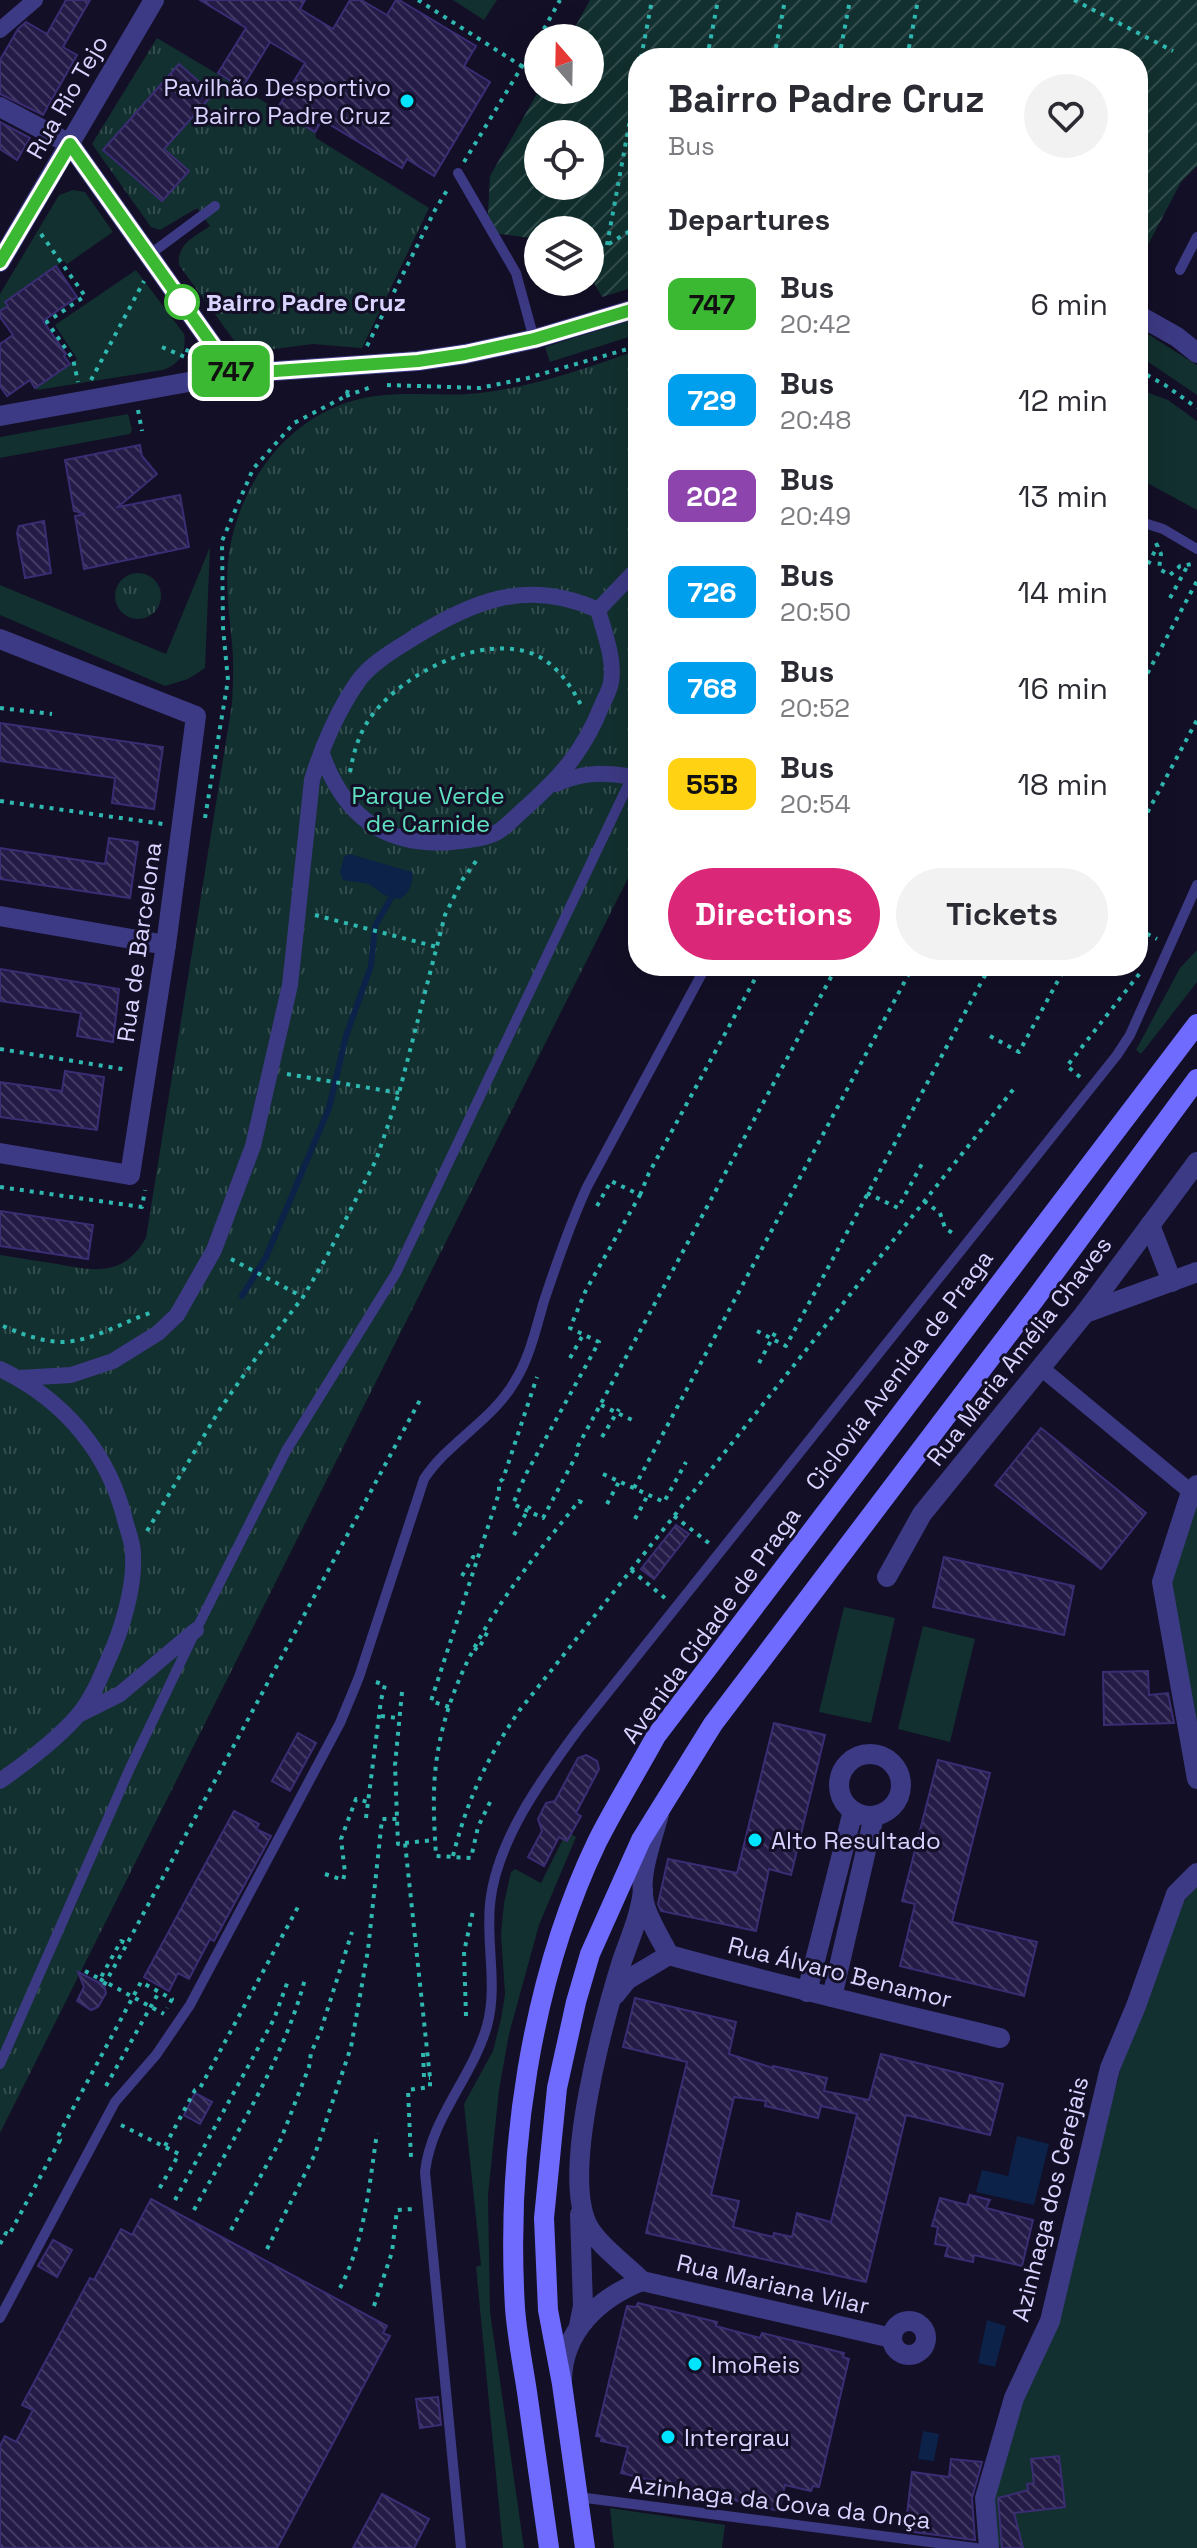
<!DOCTYPE html>
<meta charset="utf-8">
<style>
:root{--surface:#fff;--page:#f2f2f3;--text:#2b2b33;--muted:#7c7c81;--accent:#db2777}
body{margin:0;font-family:"Space Grotesk",sans-serif;background:var(--page);color:var(--text);height:100vh;display:flex;flex-direction:column;font-size:30px;white-space:nowrap}
*{box-sizing:border-box;margin:0}
p{font-size:26px;color:var(--muted)}
.icon{flex:none;width:44px;height:44px;fill:none;stroke:currentColor;stroke-width:2;stroke-linecap:round;stroke-linejoin:round}
.map{position:relative;flex:1;overflow:hidden}
.panel{position:absolute;left:628px;top:48px;width:520px;height:928px;display:flex;flex-direction:column;background:var(--surface);border-radius:32px;box-shadow:0 8px 32px #0002}
.panel>*{flex:none}
.badge{padding:0 16px;border-radius:12px;font-size:28px;line-height:52px}
.needle{width:52px;rotate:340deg}
.buttons{position:absolute;left:524px;top:24px;display:grid;gap:16px}
.buttons a{display:grid;place-items:center;width:80px;height:80px;border-radius:50%;background:var(--surface);box-shadow:0 8px 32px #0002;font-size:40px}
.map>.badge{position:absolute;translate:-50% -50%;box-shadow:0 0 0 4px #fff}
h2{padding:0 40px;font-size:30px;line-height:72px}
.round{display:grid;place-items:center;flex:none;width:84px;height:84px;border-radius:42px;background:var(--page)}
.headline{display:flex;align-items:center;justify-content:space-between;height:136px;padding:0 40px}
h1{font-size:38px;font-weight:600;line-height:60px}
.cta{display:flex;gap:16px;margin-top:auto;padding:16px 40px}
.cta a{flex:1;height:92px;border-radius:48px;background:var(--accent);color:#fff;font-size:32px;font-weight:600;line-height:92px;text-align:center}
.cta a+a{background:var(--page);color:var(--text)}
ul{padding:0;list-style:none}
li{display:flex;align-items:center;gap:24px;height:96px;padding:0 40px}
li div{flex:1}
li b{display:block;font-size:30px}
li em{font-style:normal}
li .badge{min-width:88px;font-weight:700;text-align:center}
.map>svg:first-child{display:block}
.grass{fill:#12302f}
.park{fill:url(#park-tufts)}
.garden{fill:url(#garden-furrows);fill-rule:evenodd}
.water{fill:#0c2248}
.lines{fill:none;stroke-linecap:round;stroke-linejoin:round}
.stream{stroke:#0c2248;stroke-width:6}
.building{fill:url(#building-back-hatch);stroke:#3b2d73;stroke-width:2;fill-rule:evenodd}
.path{stroke:#2fb8b0;stroke-width:4;stroke-dasharray:4 6;stroke-linecap:butt}
.service{stroke:#3d3a85;stroke-width:10}
.pedestrian{stroke:#3d3a85;stroke-width:16}
.minor{stroke:#3d3a85;stroke-width:20}
.tertiary{stroke:#3d3a85;stroke-width:20}
.secondary{stroke:#6f6bff;stroke-width:20}
.path-bridge{stroke:#2fb8b0;stroke-width:4;stroke-dasharray:4 6;stroke-linecap:butt}
.line-casing{stroke:#fff;stroke-width:18}
.line{stroke:#3cb932;stroke-width:12}
.poi-dot{fill:#00e5ff;stroke:#130f26;stroke-width:3}
.stop-dot{fill:#fff;stroke:#3cb932;stroke-width:4}
.labels{text-anchor:middle;dominant-baseline:central;stroke-width:6;stroke-linejoin:round;paint-order:stroke}
.poi-label{font-size:24px;fill:#d9d4ff;stroke:#130f26;text-anchor:start}
.street-label{font-size:24px;fill:#d9d4ff;stroke:#130f26}
.stop-label{font-size:24px;font-weight:bold;fill:#d9d4ff;stroke:#130f26;text-anchor:start}
.park-label{font-size:24px;fill:#5fe0c0;stroke:#130f26}
</style>
<div class="map">
<svg width="1197" height="2548" viewBox="0 0 1197 2548">
<defs>
<pattern id="park-tufts" width="24" height="20" patternUnits="userSpaceOnUse" patternTransform="scale(2)"><rect width="24" height="20" fill="#12302f"/><path d="M3 7l-1-3M5 7V3M7 7l1-3M15 17l-1-3M17 17v-4M19 17l1-3" fill="none" stroke="#344d4e"/></pattern>
<pattern id="garden-furrows" width="10" height="10" patternUnits="userSpaceOnUse" patternTransform="scale(2)"><rect width="10" height="10" fill="#12302f"/><path d="M-1 1l2-2M0 10L10 0M9 11l2-2" fill="none" stroke="#344d4e"/></pattern>
<pattern id="building-back-hatch" width="6" height="6" patternUnits="userSpaceOnUse" patternTransform="scale(2)"><rect width="6" height="6" fill="#241b47"/><path d="M-1 5l2 2M0 0l6 6M5-1l2 2" fill="none" stroke="#433b63"/></pattern>
</defs>
<rect width="100%" height="100%" fill="#130f26"/>
<!-- grass -->
<g class="grass">
<polygon points="453,0 497,0 484,20"/>
<polygon points="73,190 85,192 113,232 67,264 64,261 5,302 8,306 0,311 0,294 59,195"/>
<path d="M136,270L184,334C187,352 180,364 163,370L37,390L35,388L77,359L55,325Z"/>
<polygon points="638,318 638,334 550,362 545,347"/>
<polygon points="1138,328 1197,365 1197,395 1138,355"/>
<polygon points="1138,389 1168,400 1197,421 1197,510 1138,478"/>
<polygon points="128,414 132,430 130,434 0,458 0,437"/>
<polygon points="210,547 205,668 188,679 165,686 0,615 0,585 166,654"/>
<polygon points="1197,950 1197,982 1141,1054 1136,1050 1180,968"/>
<polygon points="1197,1498 1197,1737 1170,1584"/>
<polygon points="844,1607 895,1618 871,1723 819,1712"/>
<polygon points="923,1626 975,1639 950,1742 898,1729"/>
<polygon points="571,1834 576,1837 539,1925 509,2034 499,2090 488,2195 490,2312 524,2548 503,2548 476,2267 481,2265 464,2104 493,2051 501,2019 505,1994 501,1934 504,1903 511,1872 515,1869 541,1883 563,1839 567,1841"/>
<polygon points="1197,1886 1197,2548 1000,2548 987,2501 1104,2116 1117,2084 1124,2053 1183,1902"/>
<polygon points="610,2508 725,2525 722,2548 614,2548"/>
</g>
<!-- park -->
<g class="park">
<path d="M157,38L315,132L316,138L429,208L362,348L313,344L249,352L233,339L179,265C177,244 194,237 210,226L197,208L160,230L151,227L92,144Z"/>
<path d="M638,350V858L0,2133V1255C19,1258 38,1261 57,1264C96,1271 123,1277 146,1238L232,704C233,684 234,664 232,643C229,610 224,580 230,547C244,472 298,406 376,396C410,391 445,397 480,393C533,387 587,368 638,350Z"/>
<circle cx="138" cy="596" r="23"/>
</g>
<!-- garden -->
<path class="garden" d="M590,0H1197V166L1181,182L1138,264V58H638V286L602,297L590,276V230H538V239L487,232L490,176L539,90H590V38H569ZM538,134H590V186H538Z"/>
<!-- water -->
<g class="water">
<path d="M349,854L412,872C414,882 409,894 400,899L384,895L369,884L343,880L340,872L344,857Z"/>
<polygon points="1017,2136 1049,2144 1034,2205 976,2192 982,2170 1008,2176"/>
<polygon points="987,2320 1006,2326 995,2367 978,2363"/>
<polygon points="923,2431 939,2434 934,2461 918,2459"/>
</g>
<g class="lines">
<!-- stream -->
<polyline class="stream" points="242,1296 266,1257 329,1108 346,1036 371,966 375,926 395,891"/>
</g>
<!-- building -->
<g class="building">
<polygon points="66,0 90,0 63,47 77,55 43,115 0,94 0,60 18,29 26,22 47,34"/>
<polygon points="200,0 305,0 300,9 333,29 350,0 361,0 387,15 396,0 399,0 476,46 464,66 490,82 434,176 407,159 402,168 322,120 315,132 277,109 305,63 270,42 242,88 218,73 246,28"/>
<polygon points="179,64 213,94 164,149 189,171 162,201 103,150"/>
<polygon points="0,122 30,138 17,160 0,149"/>
<polygon points="56,266 77,297 43,321 66,354 64,356 70,364 35,388 30,380 7,396 0,386 0,344 13,335 0,317 0,311 8,306 5,302"/>
<polygon points="140,445 142,456 157,474 118,507 180,495 189,547 84,569 75,516 85,514 74,511 65,460"/>
<polygon points="44,521 51,573 25,578 17,533 19,526"/>
<polygon points="0,723 163,747 154,809 112,803 115,778 0,761"/>
<polygon points="109,838 138,842 130,898 0,879 0,848 105,864"/>
<polygon points="0,969 119,989 113,1042 77,1036 81,1013 0,1001"/>
<polygon points="65,1071 104,1077 97,1130 0,1117 0,1082 62,1091"/>
<polygon points="0,1211 93,1225 88,1259 0,1246"/>
<polygon points="1041,1428 1146,1513 1101,1569 995,1485"/>
<polygon points="676,1525 689,1534 654,1579 641,1569"/>
<polygon points="944,1557 1074,1586 1064,1635 933,1607"/>
<polygon points="1148,1671 1149,1695 1168,1693 1174,1723 1104,1725 1103,1672"/>
<polygon points="774,1723 825,1735 791,1875 769,1869 756,1931 661,1911 658,1904 668,1859 737,1873"/>
<polygon points="298,1733 316,1743 290,1791 272,1781"/>
<polygon points="586,1755 597,1761 599,1769 576,1813 581,1816 567,1841 559,1837 544,1866 528,1857 542,1831 538,1819 546,1803 555,1801 578,1758"/>
<polygon points="938,1760 990,1773 952,1922 1037,1942 1024,1996 900,1966 915,1904 902,1901"/>
<polygon points="234,1811 259,1824 256,1829 271,1836 214,1941 210,1939 189,1979 178,1973 169,1991 144,1977"/>
<polygon points="78,1972 104,1985 106,1993 98,2007 91,2010 77,2001 84,1987"/>
<path d="M635,1998L736,2022L729,2054L773,2068V2066L827,2078L824,2091L869,2100L881,2054L1003,2084L990,2135L906,2115L866,2282L646,2233L687,2062L623,2047ZM734,2097L766,2101L765,2106L818,2118L821,2106L857,2114L831,2222L797,2213L792,2237L774,2233L773,2237L733,2227L739,2201L711,2195Z"/>
<polygon points="195,2093 212,2102 200,2124 184,2115"/>
<polygon points="970,2195 990,2200 986,2208 1033,2220 1022,2266 974,2255 973,2262 945,2256 948,2246 935,2244 938,2227 932,2226 940,2198 967,2205"/>
<polygon points="151,2199 387,2326 383,2333 390,2336 277,2548 0,2548 0,2446 5,2436 16,2442 33,2410 22,2405 90,2278 94,2280 121,2229 132,2235"/>
<polygon points="53,2240 72,2250 57,2277 38,2266"/>
<polygon points="638,2303 717,2322 716,2326 760,2338 762,2333 844,2353 843,2357 849,2359 819,2487 813,2486 811,2491 785,2485 779,2511 621,2473 628,2447 601,2441 602,2437 596,2436 627,2306 636,2307"/>
<polygon points="438,2397 441,2425 420,2428 416,2399"/>
<polygon points="1059,2456 1065,2507 1014,2513 1023,2548 1002,2548 998,2498 1028,2490 1027,2484 1034,2483 1031,2459"/>
<polygon points="951,2459 982,2462 972,2498 975,2540 905,2531 912,2472 949,2477"/>
<polygon points="382,2494 429,2519 414,2548 353,2548"/>
</g>
<g class="lines">
<!-- path -->
<g class="path">
<polyline points="418,0 523,67"/>
<polyline points="1074,0 1173,51"/>
<polyline points="539,38 560,0"/>
<polyline points="641,58 652,0"/>
<polyline points="707,58 718,0"/>
<polyline points="774,58 785,0"/>
<polyline points="839,58 850,0"/>
<polyline points="907,58 918,0"/>
<polyline points="464,162 538,40"/>
<polyline points="41,234 85,296 47,322 73,359 78,382"/>
<polyline points="607,245 638,76"/>
<polyline points="590,251 607,245 638,226"/>
<polyline points="367,346 435,210 449,187"/>
<polyline points="162,347 185,357 189,346"/>
<polyline points="1138,370 1165,385 1197,408"/>
<polyline points="91,380 144,281"/>
<polyline points="387,385 480,388 528,378 638,346"/>
<polyline points="346,396 374,386"/>
<polyline points="138,410 142,431"/>
<polyline points="1156,543 1161,554 1159,569 1170,575 1180,566 1192,564"/>
<polyline points="1138,553 1146,537"/>
<polyline points="1139,582 1158,545"/>
<polyline points="1170,598 1188,565"/>
<polyline points="1138,691 1197,581"/>
<polyline points="0,708 52,714"/>
<path d="M350,772C353,756 357,740 365,726C393,677 481,631 536,655C557,665 571,686 581,705"/>
<polyline points="0,801 163,824"/>
<polyline points="205,818 228,680 223,628 222,541 253,469 294,423 346,396 349,387"/>
<polyline points="1138,830 1197,720"/>
<polyline points="315,915 437,947"/>
<polyline points="1138,929 1157,939"/>
<polyline points="990,1036 1019,1052 1066,966"/>
<polyline points="0,1049 128,1070"/>
<polyline points="287,1074 399,1093"/>
<polyline points="1080,1077 1067,1066 1140,973"/>
<polyline points="0,1187 142,1207 145,1190"/>
<polyline points="867,1193 898,1208 924,1160"/>
<polyline points="640,1195 649,1173 762,966"/>
<polyline points="924,1201 940,1213 945,1228 954,1234"/>
<polyline points="597,1206 611,1181 640,1195 586,1290 570,1328 599,1342 526,1474 513,1504 543,1518 577,1454 578,1446 837,966"/>
<polyline points="231,1259 303,1297"/>
<path d="M3,1326C22,1334 42,1342 63,1342C94,1341 124,1321 153,1312"/>
<polyline points="757,1331 786,1346 990,966"/>
<polyline points="570,1358 583,1335"/>
<polyline points="759,1363 775,1333"/>
<polyline points="601,1405 632,1420"/>
<polyline points="602,1437 619,1409"/>
<polyline points="603,1474 664,1502 686,1462"/>
<polyline points="634,1488 913,966"/>
<polyline points="607,1504 621,1478"/>
<polyline points="674,1516 710,1544"/>
<polyline points="635,1519 649,1493"/>
<polyline points="147,1531 220,1409 253,1362 303,1297 326,1258 376,1160 399,1093 445,915 463,879 479,857"/>
<polyline points="514,1535 530,1506"/>
<polyline points="631,1570 665,1598"/>
<polyline points="462,1576 473,1557 478,1558"/>
<polyline points="474,1648 478,1650 488,1631"/>
<polyline points="402,1692 395,1765 398,1844 405,1843 430,2078 430,2087 408,2090 411,2158"/>
<polyline points="449,1707 431,1701 499,1493 499,1482 503,1479 537,1377"/>
<polyline points="381,1716 398,1718"/>
<path d="M490,1802L478,1827L471,1858L436,1856C434,1822 432,1790 437,1757C452,1656 517,1578 579,1501L586,1505"/>
<polyline points="366,1818 381,1700 385,1685 373,1681"/>
<polyline points="405,1843 435,1840"/>
<path d="M453,1856C467,1800 487,1758 519,1711L1016,1086"/>
<polyline points="325,1874 343,1880 345,1873 341,1839 356,1799 368,1802"/>
<polyline points="85,1971 100,1979 121,1941 127,1944 420,1400"/>
<polyline points="104,1985 127,1944"/>
<polyline points="466,2016 464,1952 473,1911"/>
<polyline points="423,2053 424,2078 430,2078"/>
<polyline points="106,2086 159,1992"/>
<polyline points="121,2125 179,2154 158,2191"/>
<polyline points="165,2146 195,2090 200,2088 298,1907"/>
<polyline points="175,2200 274,2019 289,1978"/>
<path d="M194,2210C235,2135 283,2061 305,1979"/>
<polyline points="231,2230 281,2139 309,2067 311,2053 321,2030 352,1932"/>
<polyline points="0,2244 6,2233 9,2235 60,2140 57,2138 141,1982 172,1999 167,2008"/>
<polyline points="267,2249 315,2154 351,2047 368,1950 382,1819 397,1819"/>
<path d="M340,2288C365,2240 369,2186 377,2133"/>
<polyline points="374,2306 392,2252 397,2210 414,2209"/>
</g>
<!-- service -->
<g class="service">
<polyline points="458,173 516,273 534,339"/>
<polyline points="149,255 215,206"/>
<polyline points="1180,270 1197,237"/>
<polyline points="1138,521 1163,529 1197,549"/>
<polyline points="0,2064 130,1768 196,1630 286,1451 396,1273 638,764"/>
<path d="M0,2318L115,2102L156,2055L190,2005L340,1723L359,1677L424,1479C448,1442 493,1420 515,1381C530,1357 536,1328 544,1301C557,1262 570,1224 587,1187L706,966"/>
<polyline points="578,2497 976,2548"/>
<path d="M461,2548L425,2172C431,2118 472,2078 487,2026C498,1986 486,1945 490,1904C496,1842 541,1780 577,1731L1117,1055L1130,1035L1197,885"/>
</g>
<!-- pedestrian -->
<g class="pedestrian">
<polyline points="0,30 35,0"/>
<polyline points="598,610 638,568"/>
<path d="M556,784C582,772 603,772 632,777"/>
<polyline points="1041,1368 1191,1492"/>
<path d="M0,1369C65,1400 110,1454 126,1524C129,1534 133,1544 133,1554C135,1587 122,1630 108,1660C100,1679 92,1698 79,1714C58,1739 27,1762 0,1781"/>
<path d="M19,1378L71,1375L113,1361L158,1333L177,1315L214,1250L253,1146L290,985L312,780C322,746 339,708 359,680C371,664 391,652 407,642C469,602 526,577 598,610C604,632 615,659 611,682C610,690 605,698 602,705C583,753 560,777 522,811C515,817 507,826 499,831C487,839 466,840 452,842C384,847 344,816 322,754"/>
<polyline points="80,1714 120,1694 196,1630"/>
</g>
<!-- minor -->
<g class="minor">
<polyline points="0,107 70,144 233,374"/>
<polyline points="0,262 154,0"/>
<polyline points="0,639 196,716 166,945 130,1175 0,1153"/>
<polyline points="0,916 166,945"/>
<polyline points="1150,1225 1172,1282"/>
<polyline points="1085,1313 1197,1272"/>
<polyline points="1197,1485 1191,1492 1162,1582 1197,1779"/>
<polyline points="887,1577 922,1514 1085,1313 1197,1162"/>
<circle cx="870" cy="1785" r="31"/>
<path d="M669,1955C778,1985 889,2011 1000,2038"/>
<polyline points="807,1992 853,1811"/>
<path d="M615,1995L627,1980L669,1955C661,1939 648,1920 644,1902C638,1874 652,1841 659,1814"/>
<polyline points="832,1997 874,1816"/>
<polyline points="642,2281 892,2338"/>
<circle cx="909" cy="2338" r="17"/>
<polyline points="579,2326 583,2306 580,2214"/>
<path d="M562,2380C563,2331 599,2298 642,2281C626,2265 596,2243 587,2224C562,2170 604,2019 622,1961C630,1938 640,1916 643,1891"/>
<polyline points="989,2548 985,2498 1014,2398 1050,2321 1110,2068 1136,2006 1176,1894 1197,1873"/>
</g>
<!-- tertiary -->
<g class="tertiary">
<polyline points="1138,315 1177,337 1197,353"/>
<polyline points="0,416 233,374 418,361 465,354 534,339 638,308"/>
</g>
<!-- secondary -->
<g class="secondary">
<path d="M549,2548C542,2496 534,2444 527,2392C523,2365 517,2336 515,2308C506,2154 530,1982 597,1842C615,1806 637,1771 656,1736L1197,1024"/>
<polyline points="585,2548 562,2384 548,2310 544,2218 557,2088 576,2002 590,1954 641,1840 713,1724 1035,1299 1197,1079"/>
</g>
<!-- path-bridge -->
<polyline class="path-bridge" points="100,1979 164,2014"/>
</g>
<g class="lines">
<!-- line casing -->
<g class="line-casing">
<polyline id="line" points="0,262 70,144 233,374 418,361 465,354 534,339 638,308"/>
</g>
<!-- line -->
<use href="#line" class="line"/>
</g>
<!-- markers -->
<g class="poi-dot">
<circle cx="407" cy="101" r="8"/>
<circle cx="755" cy="1840" r="8"/>
<circle cx="695" cy="2364" r="8"/>
<circle cx="668" cy="2437" r="8"/>
</g>
<circle class="stop-dot" cx="182" cy="302" r="16"/>
<g class="labels">
<!-- poi labels -->
<g class="poi-label">
<text x="391" y="87" text-anchor="end">Pavilhão Desportivo<tspan x="391" dy="28">Bairro Padre Cruz</tspan></text>
<text x="771" y="1840">Alto Resultado</text>
<text x="711" y="2364">ImoReis</text>
<text x="684" y="2437">Intergrau</text>
</g>
<!-- street labels -->
<g class="street-label">
<text transform="translate(67 97) rotate(-60)">Rua Rio Tejo</text>
<text transform="translate(139 942) rotate(-82)">Rua de Barcelona</text>
<text transform="translate(1019 1351) rotate(-52)">Rua Maria Amélia Chaves</text>
<text transform="translate(899 1370) rotate(-53)">Ciclovia Avenida de Praga</text>
<text transform="translate(711 1625) rotate(-54)">Avenida Cidade de Praga</text>
<text transform="translate(840 1972) rotate(14)">Rua Álvaro Benamor</text>
<text transform="translate(1050 2199) rotate(-76)">Azinhaga dos Cerejais</text>
<text transform="translate(773 2284) rotate(13)">Rua Mariana Vilar</text>
<text transform="translate(780 2502) rotate(7)">Azinhaga da Cova da Onça</text>
</g>
<!-- stop labels -->
<g class="stop-label">
<text x="206" y="302">Bairro Padre Cruz</text>
</g>
<!-- park labels -->
<g class="park-label">
<text x="428" y="795">Parque Verde<tspan x="428" dy="28">de Carnide</tspan></text>
</g>
</g>
</svg>
<div class="buttons">
<a><svg class="needle" viewBox="-14 -14 28 28"><path d="M0-13l5 13h-10z" fill="#e53935"/><path d="M0 13l5-13h-10z" fill="#7c7c81"/></svg></a>
<a><svg class="icon" aria-label="locate" viewBox="0 0 24 24"><circle cx="12" cy="12" r="6"/><path d="M12 2v4M12 18v4M2 12h4M18 12h4"/></svg></a>
<a><svg class="icon" aria-label="layers" viewBox="0 0 24 24"><path d="M12 4l9 5-9 5-9-5zM3 14l9 5 9-5"/></svg></a>
</div>
<b class="badge" style="left:231px;top:371px;background:#3cb932;color:#111">747</b>
<section class="panel">
<div class="headline"><div><h1>Bairro Padre Cruz</h1><p>Bus</p></div><a class="round"><svg class="icon" aria-label="heart" viewBox="0 0 24 24"><path d="M12 20l-8-8c-3-5 5-10 8-4 3-6 11-1 8 4z"/></svg></a></div>
<h2>Departures</h2>
<ul>
<li><span class="badge" style="background:#3cb932;color:#111">747</span><div><b>Bus</b><p>20:42</p></div><em>6 min</em></li>
<li><span class="badge" style="background:#009fee;color:#fff">729</span><div><b>Bus</b><p>20:48</p></div><em>12 min</em></li>
<li><span class="badge" style="background:#8e44ad;color:#fff">202</span><div><b>Bus</b><p>20:49</p></div><em>13 min</em></li>
<li><span class="badge" style="background:#009fee;color:#fff">726</span><div><b>Bus</b><p>20:50</p></div><em>14 min</em></li>
<li><span class="badge" style="background:#009fee;color:#fff">768</span><div><b>Bus</b><p>20:52</p></div><em>16 min</em></li>
<li><span class="badge" style="background:#ffd214;color:#111">55B</span><div><b>Bus</b><p>20:54</p></div><em>18 min</em></li>
</ul>
<div class="cta"><a>Directions</a><a>Tickets</a></div>
</section>
</div>
